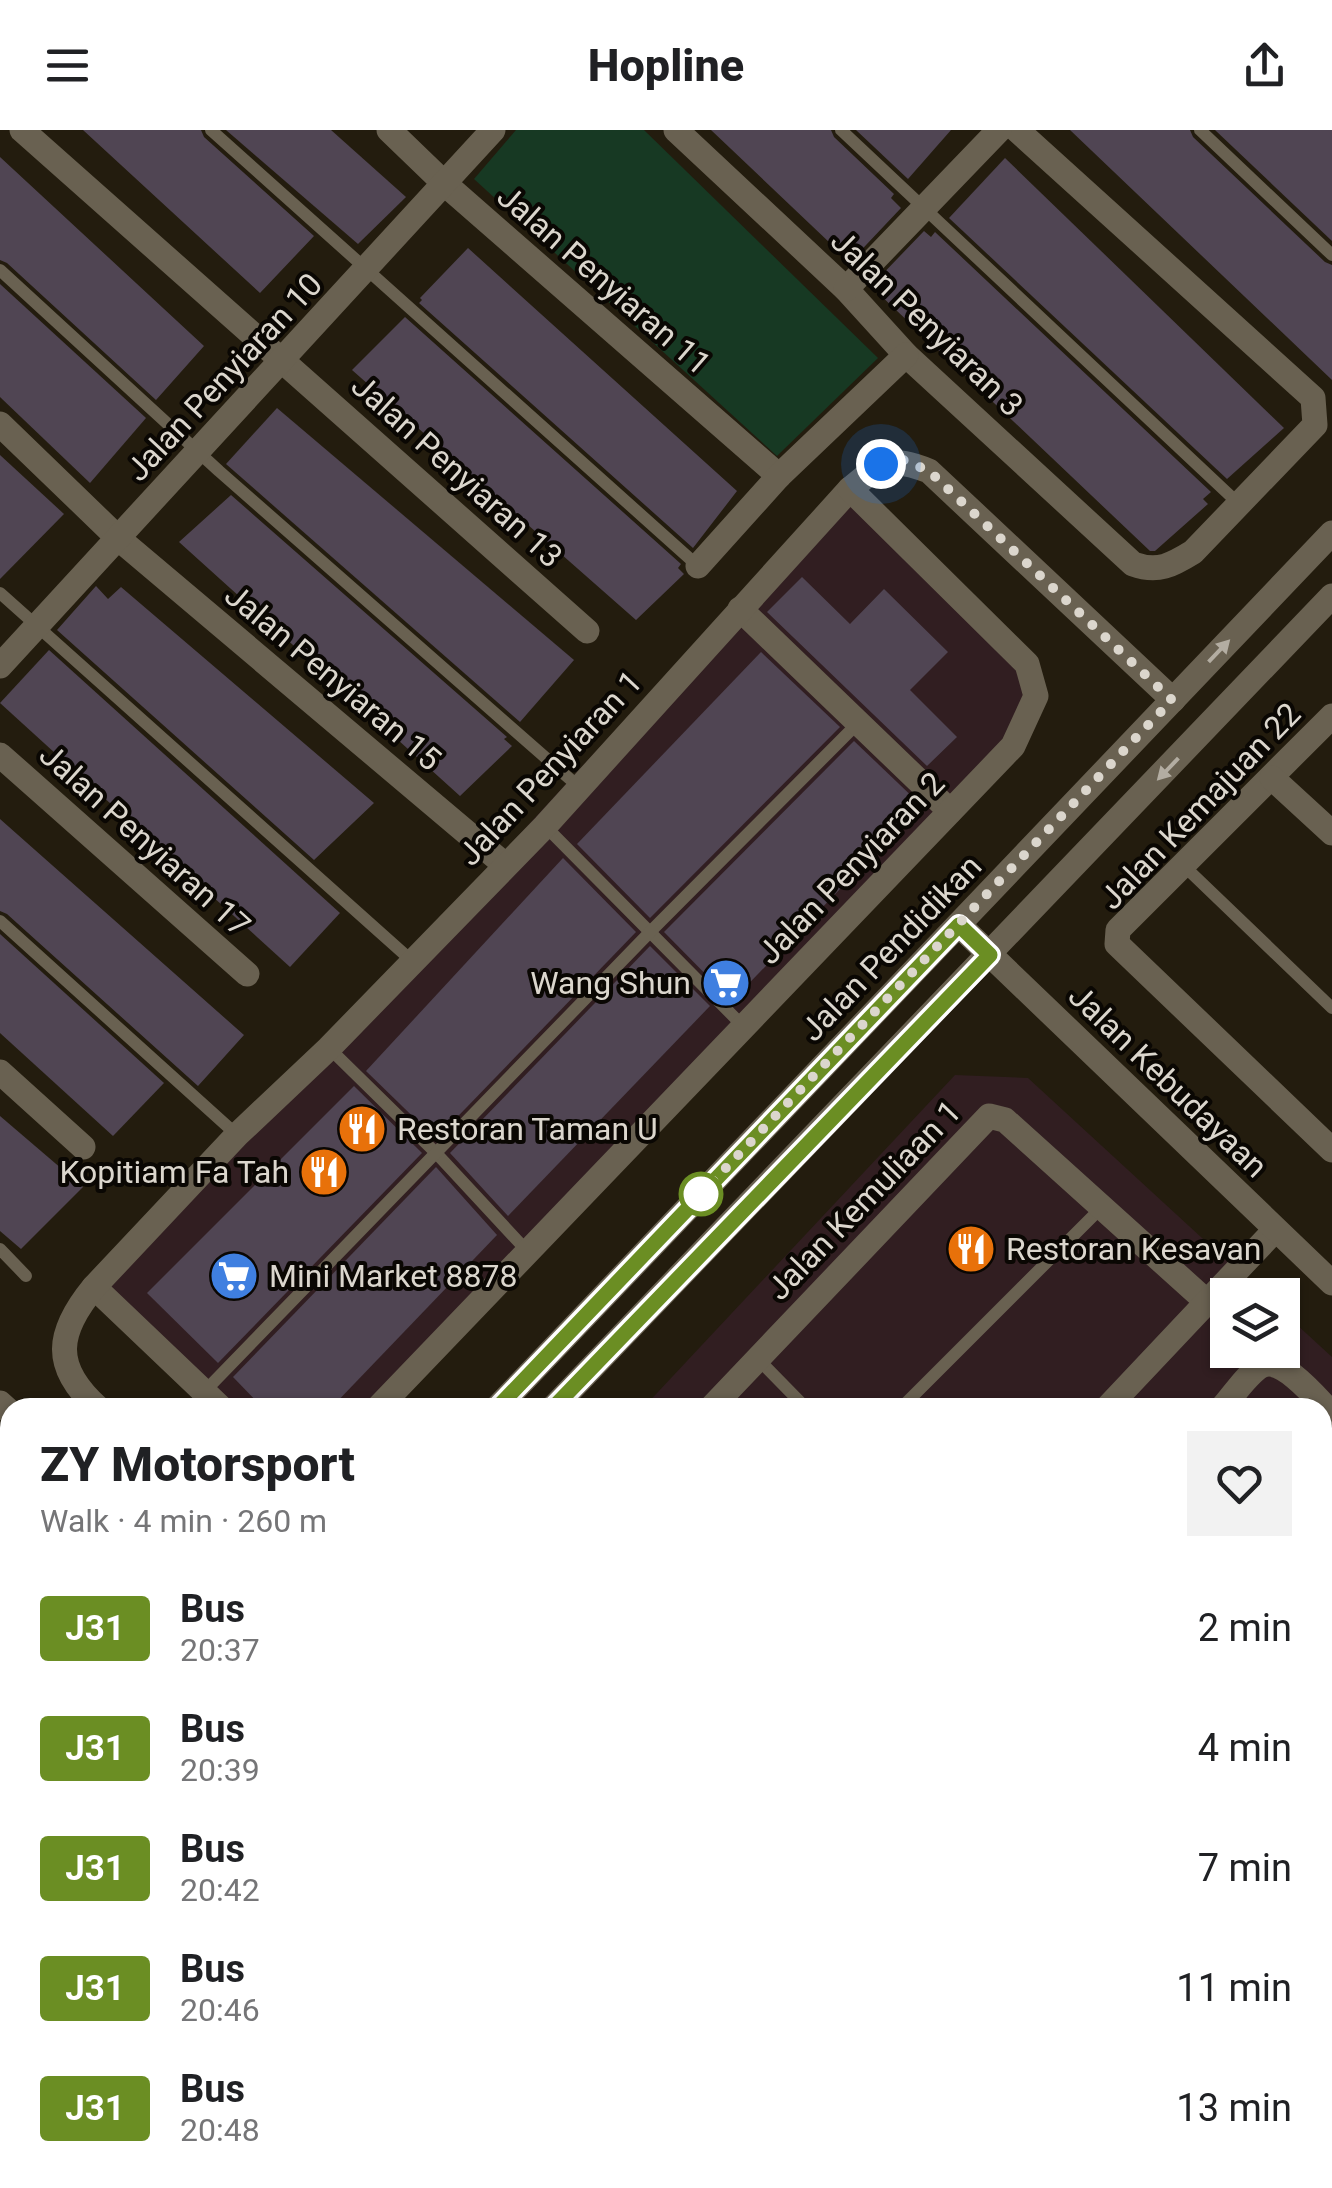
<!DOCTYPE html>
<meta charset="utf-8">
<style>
:root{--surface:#fff;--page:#f2f2f2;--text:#202124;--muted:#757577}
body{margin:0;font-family:Roboto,sans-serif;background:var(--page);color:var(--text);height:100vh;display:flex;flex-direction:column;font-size:38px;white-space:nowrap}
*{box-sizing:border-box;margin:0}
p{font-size:32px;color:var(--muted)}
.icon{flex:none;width:55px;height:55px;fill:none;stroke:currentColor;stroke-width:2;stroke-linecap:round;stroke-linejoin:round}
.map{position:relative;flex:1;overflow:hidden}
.details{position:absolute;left:0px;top:1268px;width:1332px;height:792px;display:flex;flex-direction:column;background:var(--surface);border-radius:30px 30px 0 0;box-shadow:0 2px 8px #0004}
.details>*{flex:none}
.badge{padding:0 20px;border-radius:8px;font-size:35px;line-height:65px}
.tools{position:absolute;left:1210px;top:1148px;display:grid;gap:20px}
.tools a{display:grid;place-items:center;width:90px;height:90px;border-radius:0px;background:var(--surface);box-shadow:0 2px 8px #0004;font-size:50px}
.you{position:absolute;width:50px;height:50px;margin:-25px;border:8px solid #fff;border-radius:50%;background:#1a73e8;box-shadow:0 0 0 15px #1a73e833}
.map>.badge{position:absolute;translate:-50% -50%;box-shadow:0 0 0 5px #fff}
.round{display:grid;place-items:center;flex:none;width:105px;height:105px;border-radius:0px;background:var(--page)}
.summary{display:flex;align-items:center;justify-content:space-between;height:170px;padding:0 40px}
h1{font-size:48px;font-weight:800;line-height:75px}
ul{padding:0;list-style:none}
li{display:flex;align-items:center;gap:30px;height:120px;padding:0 40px}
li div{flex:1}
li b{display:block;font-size:38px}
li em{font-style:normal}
li .badge{min-width:110px;font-weight:700;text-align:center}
header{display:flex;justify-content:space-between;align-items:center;height:130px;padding:0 40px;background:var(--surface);font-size:45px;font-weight:800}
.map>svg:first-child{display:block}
.commercial{fill:#311e21}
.green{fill:#173923}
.building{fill:#504553}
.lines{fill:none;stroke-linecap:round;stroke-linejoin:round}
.lane{stroke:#696151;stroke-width:12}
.street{stroke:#696151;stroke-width:25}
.secondary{stroke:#696151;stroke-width:25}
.oneway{fill:#b3ada2}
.line-casing{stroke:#fff;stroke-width:22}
.line{stroke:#6b8e23;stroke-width:15}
.walk{stroke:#dbd6cd;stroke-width:10;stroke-dasharray:0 18}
.stop-dot{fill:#fff;stroke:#6b8e23;stroke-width:5}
.labels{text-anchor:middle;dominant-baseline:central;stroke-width:8;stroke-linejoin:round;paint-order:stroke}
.street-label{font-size:32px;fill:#dbd6cd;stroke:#0a0703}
.poi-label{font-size:32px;fill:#dbd6cd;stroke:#0a0703;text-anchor:start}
</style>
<header><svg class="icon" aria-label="menu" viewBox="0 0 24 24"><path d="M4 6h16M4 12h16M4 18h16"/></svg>Hopline<svg class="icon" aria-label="share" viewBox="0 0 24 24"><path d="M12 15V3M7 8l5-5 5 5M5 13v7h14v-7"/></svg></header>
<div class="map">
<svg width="1332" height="2058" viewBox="0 0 1332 2058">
<rect width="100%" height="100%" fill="#231c0e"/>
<!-- commercial -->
<g class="commercial">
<polygon points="850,345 1048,565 392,1277 207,1277 81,1157 507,718"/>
<polygon points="955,945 1028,948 1264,1165 1228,1165 1228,1220 1282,1220 1283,1182 1332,1227 1332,1694 1323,1704 1322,1278 643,1278"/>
</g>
<!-- green -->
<polygon class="green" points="516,0 644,0 878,228 777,326 474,49"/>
<!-- building -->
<g class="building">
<polygon points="83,0 201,0 204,7 314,106 260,163"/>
<polygon points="226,0 331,0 406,67 358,114"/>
<polygon points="711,0 831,0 834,7 894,64 891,68 901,78 850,132"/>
<polygon points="856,0 951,0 908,49"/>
<polygon points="1070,0 1190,0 1193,7 1325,132 1332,135 1332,250"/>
<polygon points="1215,0 1332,0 1332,111"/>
<polygon points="0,27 204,216 156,270 7,133 0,130"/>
<polygon points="1005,28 1284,298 1227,349 949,88"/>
<polygon points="924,101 931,107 935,102 1211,362 1203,369 1208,374 1155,421 1150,421 876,161 873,154"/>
<polygon points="468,118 737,361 693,418 419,173 422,170 420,168"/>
<polygon points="0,154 146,288 90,353 0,267"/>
<polygon points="405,187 681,434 678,438 684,444 636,490 352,240"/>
<polygon points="277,278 574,530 520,592 226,334"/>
<polygon points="0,325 64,384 0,449"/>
<polygon points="231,365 507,607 504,609 512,616 460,666 179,412"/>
<polygon points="802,447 850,494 884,459 948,522 910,560 957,607 927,636 767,482"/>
<polygon points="96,456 108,469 121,457 374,673 314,730 57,500"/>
<polygon points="49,520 340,783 290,837 0,573"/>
<polygon points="761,522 840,597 650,788 577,714"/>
<polygon points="854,611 921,675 732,871 664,802"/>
<polygon points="0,689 244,905 198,956 7,784 0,781"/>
<polygon points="563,728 636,802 436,1009 366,941"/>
<polygon points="0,804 164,953 113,1006 0,903"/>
<polygon points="650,816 710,876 508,1086 450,1023"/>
<polygon points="354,956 422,1023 218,1233 147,1163"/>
<polygon points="0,986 83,1057 21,1119 0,1101"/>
<polygon points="436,1037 497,1105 331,1278 263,1278 233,1247"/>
</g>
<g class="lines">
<!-- lane -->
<g class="lane">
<polyline points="211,0 698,436"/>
<polyline points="841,0 1239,374"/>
<polyline points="1200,0 1332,125"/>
<polyline points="0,140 219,341 579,657"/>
<polyline points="0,463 412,831"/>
<polyline points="545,696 744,897"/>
<polyline points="1182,734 1332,878"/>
<polyline points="0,791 237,1005"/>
<polyline points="329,918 437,1024 528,1122"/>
<polyline points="0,1119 26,1146"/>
<polyline points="758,1229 806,1278"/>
<polyline points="205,1261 651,801 857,594"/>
<polyline points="901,1278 1101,1078"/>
<polyline points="0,1439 10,1448"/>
<polyline points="1322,1474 1332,1483"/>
<polyline points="1322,2035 1332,2025"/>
<polyline points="803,2050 812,2058"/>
<polyline points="1300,2058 1308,2050"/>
</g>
<!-- street -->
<g class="street">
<polyline points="22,0 587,501"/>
<polyline points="389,0 445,54 779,346"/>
<path d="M676,0L846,159L906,225L1133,434C1158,443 1172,435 1193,422L1315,295L1313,268L1017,0"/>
<polyline points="846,159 999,0"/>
<polyline points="0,294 119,409 505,735"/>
<polyline points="698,436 779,346 906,225"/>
<polyline points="740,479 950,681"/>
<polyline points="0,536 493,0"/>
<polyline points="1332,586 1118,800 1117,814 1332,1020"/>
<polyline points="0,625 247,844"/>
<polyline points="1272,648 1332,703"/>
<polyline points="0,942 83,1017"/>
<polyline points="94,1157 221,1278"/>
<polyline points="0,1273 10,1282"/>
<path d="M98,1278C51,1236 57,1202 94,1157L237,1005L329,918L545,696L850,359C882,333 889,325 929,341L1173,570"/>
<polyline points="378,1278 1013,616 1036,566 1027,534 850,359"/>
<polyline points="711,1278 989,986 1005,990 1207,1172"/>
<polyline points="1107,1278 1275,1100"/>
<path d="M1222,1278C1233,1266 1247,1244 1261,1236C1282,1225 1318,1270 1332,1284"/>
<polyline points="0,1591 10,1600"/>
<polyline points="1322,1650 1332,1639"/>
<polyline points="1322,1668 1332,1677"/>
<polyline points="0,1683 10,1672"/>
<polyline points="1322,1852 1332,1842"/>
<polyline points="96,2050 104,2058"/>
<polyline points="281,2050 289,2058"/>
<polyline points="633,2050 642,2058"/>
<polyline points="971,2050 979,2058"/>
<polyline points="439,2058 447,2050"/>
<polyline points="1130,2058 1137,2050"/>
</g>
<!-- secondary -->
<g class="secondary">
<polyline points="959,795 1332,1153"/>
<polyline points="497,1278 1332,403"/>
<polyline points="553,1278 1332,466"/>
<polyline points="1322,1757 1332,1748"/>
<polyline points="0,1800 10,1789"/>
<polyline points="0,1857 10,1847"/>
<polyline points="1031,2058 1039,2050"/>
</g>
</g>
<!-- one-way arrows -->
<defs><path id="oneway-solid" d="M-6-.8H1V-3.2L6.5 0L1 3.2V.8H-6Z" transform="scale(2.5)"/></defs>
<g class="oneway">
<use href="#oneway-solid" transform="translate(1219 521) rotate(-46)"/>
<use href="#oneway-solid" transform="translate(1168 639) rotate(134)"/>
</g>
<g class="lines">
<!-- line casing -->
<g class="line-casing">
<polyline id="line" points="497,1278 959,795 990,825 553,1278"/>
</g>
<!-- line -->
<use href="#line" class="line"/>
<!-- walk -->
<polyline class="walk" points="701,1064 1172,570 929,341 903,330 881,334"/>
</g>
<!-- icons -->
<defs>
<g id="supermarket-disc" transform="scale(2.5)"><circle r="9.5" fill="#3f7fe0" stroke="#0a0703"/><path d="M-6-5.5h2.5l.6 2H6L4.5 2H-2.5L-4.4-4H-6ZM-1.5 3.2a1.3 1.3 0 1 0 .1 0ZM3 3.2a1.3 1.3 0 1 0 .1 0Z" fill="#fff"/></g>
<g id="restaurant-disc" transform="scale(2.5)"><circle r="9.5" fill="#e8710a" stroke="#0a0703"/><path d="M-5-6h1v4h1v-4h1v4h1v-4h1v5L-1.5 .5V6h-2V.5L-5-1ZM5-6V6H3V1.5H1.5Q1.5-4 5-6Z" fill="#fff"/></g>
</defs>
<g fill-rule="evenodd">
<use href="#supermarket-disc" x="726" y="853"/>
<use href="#restaurant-disc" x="362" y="999"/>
<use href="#restaurant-disc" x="324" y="1042"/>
<use href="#restaurant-disc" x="971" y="1119"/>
<use href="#supermarket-disc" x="234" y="1146"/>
</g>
<!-- markers -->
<circle class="stop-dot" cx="701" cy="1064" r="20"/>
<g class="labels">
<!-- street labels -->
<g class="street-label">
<text transform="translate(604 150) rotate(41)">Jalan Penyiaran 11</text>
<text transform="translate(927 193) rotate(44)">Jalan Penyiaran 3</text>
<text transform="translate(224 247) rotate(-47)">Jalan Penyiaran 10</text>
<text transform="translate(457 341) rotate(42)">Jalan Penyiaran 13</text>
<text transform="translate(333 547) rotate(40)">Jalan Penyiaran 15</text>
<text transform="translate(550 638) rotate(-47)">Jalan Penyiaran 1</text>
<text transform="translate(1200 676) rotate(-46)">Jalan Kemajuan 22</text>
<text transform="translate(145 710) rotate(42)">Jalan Penyiaran 17</text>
<text transform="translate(851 738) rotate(-46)">Jalan Penyiaran 2</text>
<text transform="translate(891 818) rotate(-46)">Jalan Pendidikan</text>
<text transform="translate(1168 951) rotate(44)">Jalan Kebudayaan</text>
<text transform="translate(864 1070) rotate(-46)">Jalan Kemuliaan 1</text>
</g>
<!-- poi labels -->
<g class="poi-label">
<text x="691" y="853" text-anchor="end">Wang Shun</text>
<text x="397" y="999">Restoran Taman U</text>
<text x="289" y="1042" text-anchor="end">Kopitiam Fa Tah</text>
<text x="1006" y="1119">Restoran Kesavan</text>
<text x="269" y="1146">Mini Market 8878</text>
</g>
</g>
</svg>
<div class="tools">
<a><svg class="icon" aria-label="layers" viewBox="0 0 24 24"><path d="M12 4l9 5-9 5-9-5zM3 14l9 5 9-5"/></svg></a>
</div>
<div class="you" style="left:881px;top:334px"></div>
<section class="details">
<div class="summary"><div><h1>ZY Motorsport</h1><p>Walk · 4 min · 260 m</p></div><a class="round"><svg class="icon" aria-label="heart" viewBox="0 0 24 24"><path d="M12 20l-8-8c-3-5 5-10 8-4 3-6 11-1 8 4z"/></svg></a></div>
<ul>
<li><span class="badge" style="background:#6b8e23;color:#fff">J31</span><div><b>Bus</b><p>20:37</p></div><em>2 min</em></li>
<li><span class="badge" style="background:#6b8e23;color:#fff">J31</span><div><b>Bus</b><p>20:39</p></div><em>4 min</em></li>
<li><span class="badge" style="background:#6b8e23;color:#fff">J31</span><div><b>Bus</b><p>20:42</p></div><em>7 min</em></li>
<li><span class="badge" style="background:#6b8e23;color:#fff">J31</span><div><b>Bus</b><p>20:46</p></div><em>11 min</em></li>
<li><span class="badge" style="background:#6b8e23;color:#fff">J31</span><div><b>Bus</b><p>20:48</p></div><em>13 min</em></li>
</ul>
</section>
</div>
